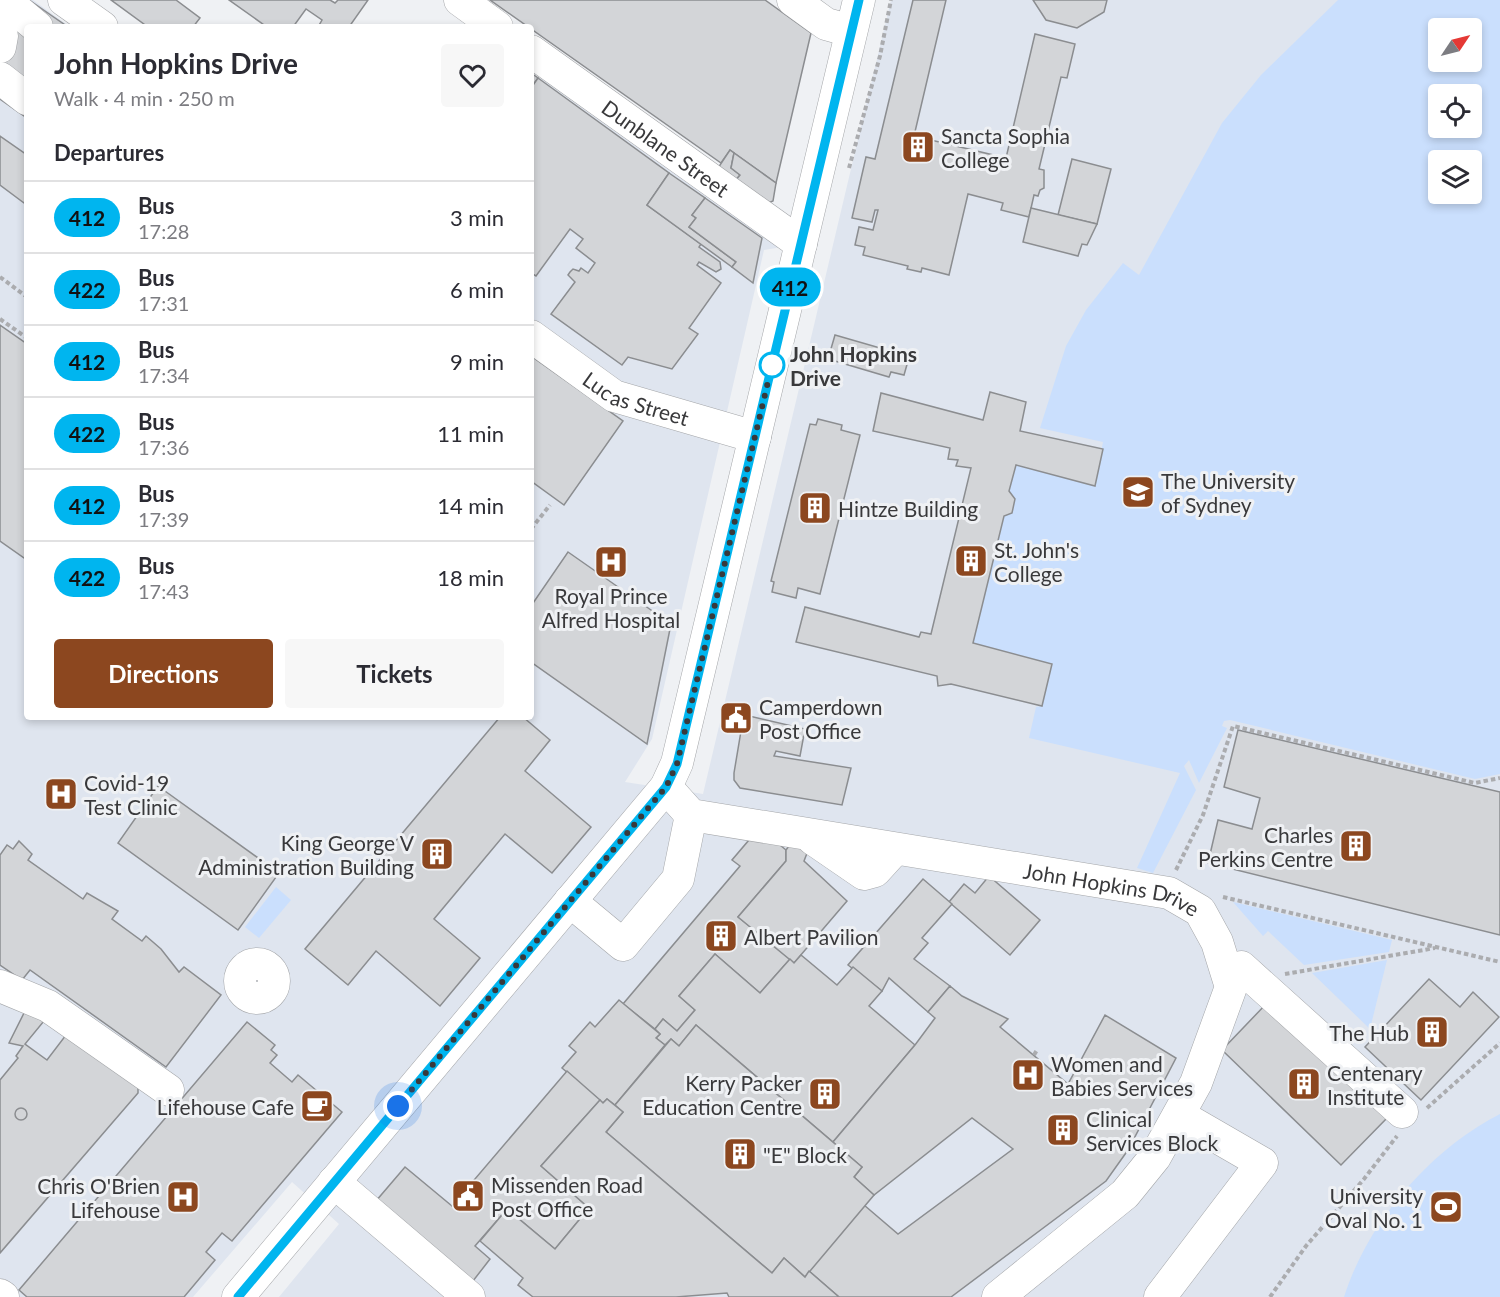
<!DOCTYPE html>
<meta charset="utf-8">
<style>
:root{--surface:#fff;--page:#f7f7f7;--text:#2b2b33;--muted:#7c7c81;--line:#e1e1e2;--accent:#8c471f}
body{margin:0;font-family:Lato,sans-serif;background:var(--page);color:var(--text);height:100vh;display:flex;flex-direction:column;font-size:22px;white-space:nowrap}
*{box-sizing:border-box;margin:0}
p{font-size:20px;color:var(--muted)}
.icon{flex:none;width:33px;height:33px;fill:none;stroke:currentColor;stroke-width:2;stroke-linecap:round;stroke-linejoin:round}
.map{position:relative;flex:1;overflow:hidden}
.details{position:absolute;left:24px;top:24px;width:510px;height:696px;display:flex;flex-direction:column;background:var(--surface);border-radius:6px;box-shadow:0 3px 9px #0003}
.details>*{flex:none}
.badge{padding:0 12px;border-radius:20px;font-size:21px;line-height:39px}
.needle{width:39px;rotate:55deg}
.fabs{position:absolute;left:1428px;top:18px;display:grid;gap:12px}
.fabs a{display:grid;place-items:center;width:54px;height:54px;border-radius:6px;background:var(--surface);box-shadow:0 3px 9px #0003;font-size:30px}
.you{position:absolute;width:30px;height:30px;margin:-15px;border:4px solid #fff;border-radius:50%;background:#1a73e8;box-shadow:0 0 0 9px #1a73e833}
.map>.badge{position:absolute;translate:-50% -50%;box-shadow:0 0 0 3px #fff}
h2{padding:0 30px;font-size:22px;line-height:54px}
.round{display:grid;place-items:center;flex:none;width:63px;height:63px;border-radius:6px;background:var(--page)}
.summary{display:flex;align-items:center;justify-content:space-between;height:102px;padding:0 30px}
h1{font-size:28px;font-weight:700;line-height:45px}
.cta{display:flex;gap:12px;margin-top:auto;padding:12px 30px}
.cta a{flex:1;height:69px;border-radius:6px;background:var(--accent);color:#fff;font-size:24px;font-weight:700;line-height:69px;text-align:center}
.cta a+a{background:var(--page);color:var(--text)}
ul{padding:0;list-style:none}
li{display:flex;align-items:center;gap:18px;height:72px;padding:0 30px;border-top:2px solid var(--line)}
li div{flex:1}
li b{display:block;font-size:22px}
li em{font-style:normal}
li .badge{min-width:66px;font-weight:700;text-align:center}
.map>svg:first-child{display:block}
.built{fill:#dfe5ef;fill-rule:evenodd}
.green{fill:#cadffd;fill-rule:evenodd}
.building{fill:#d3d5d8;stroke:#8b8d90;stroke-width:1.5}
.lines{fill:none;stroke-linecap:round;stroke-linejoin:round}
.minor-casing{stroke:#a4a6a9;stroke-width:33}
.path{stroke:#abacaf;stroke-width:4;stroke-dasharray:4.5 3;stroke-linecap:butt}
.minor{stroke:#fff;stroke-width:32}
.line-casing{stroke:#fff;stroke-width:14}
.line{stroke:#00b5ef;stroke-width:9}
.walk{stroke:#39393b;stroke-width:6;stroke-dasharray:0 10.8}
.stop-dot{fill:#fff;stroke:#00b5ef;stroke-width:3}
.labels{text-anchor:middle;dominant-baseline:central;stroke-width:6;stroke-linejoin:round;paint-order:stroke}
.poi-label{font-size:21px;fill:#39393b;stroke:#eff1f4;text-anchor:start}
.street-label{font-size:21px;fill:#39393b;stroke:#eff1f4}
.stop-label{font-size:21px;font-weight:bold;fill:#39393b;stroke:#eff1f4;text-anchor:start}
</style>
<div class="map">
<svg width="1500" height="1297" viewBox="0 0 1500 1297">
<rect width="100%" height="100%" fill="#eff1f4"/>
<!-- built -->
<path class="built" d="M0,0H33L70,27H27V717H531V90L540,78L759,234L801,244L764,250L652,739L625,782L703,794L891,0H1500V1297H279L339,1224L292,1182L193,1297H0ZM1438,28H1472V62H1438ZM1438,94H1472V128H1438ZM1438,160H1472V194H1438Z"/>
<!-- green -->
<g class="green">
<path d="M1338,0H1500V774L1475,779L1230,720L1224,721L1222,726L1227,728L1199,783L1189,760L1184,766L1196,790L1153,873L1137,868L1180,773L1029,738L1036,707L1042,706L1052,664L973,643L1004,516L1015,499L1009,491L1016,465L1095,485L1103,442L1040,428L1066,346L1086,310L1123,263L1139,275L1222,123L1261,75ZM1438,28H1472V62H1438ZM1438,94H1472V128H1438ZM1438,160H1472V194H1438Z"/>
<polygon points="276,887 291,900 259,938 245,927"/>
<polygon points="1233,902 1392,940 1389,952 1304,965 1268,931 1263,936"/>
<polygon points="1387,960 1370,1029 1312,973"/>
<path d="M1500,1114V1297H1344C1368,1221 1430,1150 1500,1114Z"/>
</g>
<!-- building -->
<g class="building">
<polygon points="0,0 29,0 68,27 27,27 27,118 0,99"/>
<polygon points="111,0 176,0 200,18 193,27 148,27"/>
<polygon points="229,0 330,0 335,3 338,0 368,0 349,27 318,27 322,20 306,9 293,27 267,27"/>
<polygon points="490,0 765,0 811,33 776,183 730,150 721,163"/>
<polygon points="913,0 946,0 914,136 1006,158 1035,34 1075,44 1067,78 1061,77 1039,169 1044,170 1044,188 1040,190 1038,196 1034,195 1029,217 1001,210 1003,203 968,194 949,275 922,268 921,272 907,269 908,266 863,255 865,247 855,245 859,227 873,230 878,210 875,210 872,222 852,218 866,157 875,159"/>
<polygon points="1033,0 1107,0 1104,12 1077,28 1046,20"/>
<polygon points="531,73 538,78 531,88"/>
<polygon points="538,78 669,173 647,205 701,244 699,247 720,262 721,269 716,272 699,262 697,265 721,283 689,328 698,334 672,369 628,357 622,365 551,314 575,282 568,275 570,272 573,269 579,271 581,268 588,273 595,263 576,248 583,239 570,229 536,276 531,273 531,88"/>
<polygon points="0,136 27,155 27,198 24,203 0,185"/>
<polygon points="730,150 734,153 731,168 740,175 735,181 718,168"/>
<polygon points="734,153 776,183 773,201 766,204 735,181 740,175 731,168"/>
<polygon points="1072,159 1111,169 1097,224 1058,215"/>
<polygon points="669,173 705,198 692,215 696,218 689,227 736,262 732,267 647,205"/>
<polygon points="705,198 762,238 753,283 732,267 736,262 689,227 696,218 692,215"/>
<polygon points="1031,208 1097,224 1087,245 1082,244 1078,256 1023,242"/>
<polygon points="0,325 27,344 27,560 0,541"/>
<polygon points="835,335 894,352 893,357 908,361 904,375 891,372 889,377 828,359"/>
<polygon points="531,356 623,421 564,505 531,481"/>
<polygon points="990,392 1026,402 1020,431 1103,449 1095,486 1016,465 1009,491 1015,499 1012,513 1004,516 973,643 1052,664 1042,706 951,684 938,686 937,676 796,642 805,607 919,637 921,632 931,634 971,468 956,466 958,460 948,459 950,448 873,431 881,393 983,420"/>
<polygon points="818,419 842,425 841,430 860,435 820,594 798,588 796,598 772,592 774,582 771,581 810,424 816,425"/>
<polygon points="568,552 671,624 647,744 531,662 531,606"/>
<polygon points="728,711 805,729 800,756 776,751 774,756 851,768 842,805 740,788 734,780 734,773 741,731 725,726"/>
<polygon points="500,717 523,717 550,740 525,771 591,827 552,873 505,834 434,919 480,958 440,1006 376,951 348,985 305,949"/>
<polygon points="1238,730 1500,792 1500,935 1208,863 1218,820 1252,829 1260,798 1224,787"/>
<polygon points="158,786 279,873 238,930 118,843"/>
<polygon points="755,833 774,840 786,850 786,861 738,917 790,959 760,993 715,954 679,996 695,1010 677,1031 663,1019 655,1029 623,1004 740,866 732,860"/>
<polygon points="19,841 32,854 28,860 83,899 87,893 118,911 112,919 142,941 146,936 161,949 179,972 184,967 221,995 166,1067 30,970 22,980 0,965 0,855 7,845 13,849"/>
<polygon points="791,843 809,848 804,861 847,901 794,963 738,917 786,861 786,850"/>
<polygon points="989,876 1040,920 1010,955 949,902 964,884 975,893"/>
<polygon points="923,879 952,904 922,938 928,943 914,959 950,986 928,1012 889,978 882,991 848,965"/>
<polygon points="715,954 760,993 790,959 794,963 801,955 837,985 853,967 882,991 869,1006 915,1045 833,1142 696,1025 679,1046 671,1039 665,1045 656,1038 660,1034 655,1029 663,1019 677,1031 695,1010 679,996"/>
<polygon points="1429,979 1460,1007 1473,992 1499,1017 1421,1100 1365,1047"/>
<polygon points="950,986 962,996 1008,1019 1000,1027 1068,1084 1105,1015 1176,1058 1128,1150 1106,1181 951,1297 839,1297 809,1271 864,1205 898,1234 1013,1149 972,1118 874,1195 854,1177 862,1167 833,1142 915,1045 935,1018 928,1012"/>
<polygon points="619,1000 660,1034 656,1038 665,1045 615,1105 607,1099 603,1103 562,1068 576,1052 569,1046 590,1022 595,1027"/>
<polygon points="1267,1003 1387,1118 1341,1165 1222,1050"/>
<polygon points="26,1009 44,1021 25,1044 47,1060 66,1035 138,1087 138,1093 0,1253 0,1080 18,1058 16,1056 23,1046 9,1043"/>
<polygon points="247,1022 275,1045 271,1050 277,1055 270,1063 292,1082 298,1075 342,1112 232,1241 222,1233 206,1252 215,1260 184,1297 27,1297 19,1290"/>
<polygon points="696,1025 862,1167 854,1177 874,1195 805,1277 784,1258 772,1273 606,1132 623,1112 615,1105 671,1039 679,1046"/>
<polygon points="567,1071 600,1100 541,1166 589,1208 555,1249 507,1209 475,1246 490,1259 473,1281 376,1201 405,1167 452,1206"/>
<polygon points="607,1099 623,1112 606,1132 772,1273 784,1258 805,1277 809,1271 839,1297 729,1297 727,1293 676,1297 533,1297 518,1285 523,1278 480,1241 507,1209 555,1249 589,1208 541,1166 600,1100 603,1103"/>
<circle cx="21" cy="1114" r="6"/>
</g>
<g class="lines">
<!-- minor casing -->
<g class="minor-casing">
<g id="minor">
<polyline points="64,0 102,27"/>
<polyline points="460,0 497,27"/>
<polyline points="793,0 826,24 851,31"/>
<polyline points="0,12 19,12 37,27"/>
<polyline points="0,33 2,36 0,47"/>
<path id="s1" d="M531,51L801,244"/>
<polyline points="0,78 27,99"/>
<path id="s2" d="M531,336L614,396L755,437"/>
<path id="s3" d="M666,787L691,815L1169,893L1200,911L1217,942L1231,987L1196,1083L1155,1157L1125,1194L998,1297"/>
<polyline points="813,839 864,874 875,871 895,849"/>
<polyline points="570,901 623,945 678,879 691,815"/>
<circle cx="257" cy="981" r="17"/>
<polyline points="1228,971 1241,967 1402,1112"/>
<polyline points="0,986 48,1006 168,1090"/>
<polyline points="334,1182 469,1297"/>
<polyline points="0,1295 3,1297"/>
<polyline points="238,1297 666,787 677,763 859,0"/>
<polyline points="1160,1297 1262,1163 1179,1115"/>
</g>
</g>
<!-- path -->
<g class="path">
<polyline points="849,168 880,56 891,0"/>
<polyline points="0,277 27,297"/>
<polyline points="0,319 27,338"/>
<polyline points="531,529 550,505"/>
<polyline points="1176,870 1203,815 1233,726 1475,783 1500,778"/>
<polyline points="1223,897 1500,962"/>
<polyline points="1285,974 1435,948"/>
<polyline points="1034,1055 1037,1050"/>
<polyline points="1427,1108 1500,1043"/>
<polyline points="1270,1297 1306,1246 1364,1179 1397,1136"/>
</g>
<!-- minor -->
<use href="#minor" class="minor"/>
</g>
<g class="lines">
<!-- line casing -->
<g class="line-casing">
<polyline id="line" points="238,1297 666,787 677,764 859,0"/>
</g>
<!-- line -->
<use href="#line" class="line"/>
<!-- walk -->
<polyline class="walk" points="398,1106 666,787 677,764 772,365"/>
</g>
<!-- icons -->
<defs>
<g id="building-square" transform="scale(1.725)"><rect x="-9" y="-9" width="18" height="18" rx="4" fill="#8c471f" stroke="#eff1f4"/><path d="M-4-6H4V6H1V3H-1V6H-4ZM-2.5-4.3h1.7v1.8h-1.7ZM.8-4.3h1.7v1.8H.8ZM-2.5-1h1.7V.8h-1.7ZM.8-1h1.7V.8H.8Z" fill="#fff"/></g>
<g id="university-square" transform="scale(1.725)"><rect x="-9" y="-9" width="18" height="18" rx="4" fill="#8c471f" stroke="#eff1f4"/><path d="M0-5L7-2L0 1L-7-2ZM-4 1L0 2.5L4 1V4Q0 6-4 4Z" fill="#fff"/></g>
<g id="hospital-square" transform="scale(1.725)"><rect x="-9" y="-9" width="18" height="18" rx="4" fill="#8c471f" stroke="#eff1f4"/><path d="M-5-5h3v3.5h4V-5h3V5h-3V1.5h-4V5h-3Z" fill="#fff"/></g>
<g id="civic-square" transform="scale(1.725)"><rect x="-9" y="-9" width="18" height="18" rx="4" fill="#8c471f" stroke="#eff1f4"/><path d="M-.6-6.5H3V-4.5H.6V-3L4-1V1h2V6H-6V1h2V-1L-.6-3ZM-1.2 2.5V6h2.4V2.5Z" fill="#fff"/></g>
<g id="cafe-square" transform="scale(1.725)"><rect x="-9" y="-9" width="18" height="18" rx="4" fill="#8c471f" stroke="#eff1f4"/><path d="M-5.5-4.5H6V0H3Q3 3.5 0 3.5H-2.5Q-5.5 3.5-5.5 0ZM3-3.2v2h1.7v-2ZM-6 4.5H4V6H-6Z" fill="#fff"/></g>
<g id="stadium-square" transform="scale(1.725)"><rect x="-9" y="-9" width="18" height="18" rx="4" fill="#8c471f" stroke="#eff1f4"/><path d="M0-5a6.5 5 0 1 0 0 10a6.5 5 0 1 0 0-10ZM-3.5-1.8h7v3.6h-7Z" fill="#fff"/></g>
</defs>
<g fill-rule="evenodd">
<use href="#building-square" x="918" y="147"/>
<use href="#university-square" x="1138" y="492"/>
<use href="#building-square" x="815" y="508"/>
<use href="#building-square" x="971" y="561"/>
<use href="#hospital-square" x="611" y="562"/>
<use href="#civic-square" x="736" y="718"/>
<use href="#hospital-square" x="61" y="794"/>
<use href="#building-square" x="1356" y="846"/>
<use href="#building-square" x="437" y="854"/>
<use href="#building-square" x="721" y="936"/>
<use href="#building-square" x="1432" y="1032"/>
<use href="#hospital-square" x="1028" y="1075"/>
<use href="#building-square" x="1304" y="1084"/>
<use href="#building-square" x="825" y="1094"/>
<use href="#cafe-square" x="317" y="1106"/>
<use href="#building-square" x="1063" y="1130"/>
<use href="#building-square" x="740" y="1154"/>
<use href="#civic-square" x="468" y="1196"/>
<use href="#hospital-square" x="183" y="1197"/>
<use href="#stadium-square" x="1446" y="1207"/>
</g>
<!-- markers -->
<circle class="stop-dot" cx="772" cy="365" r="12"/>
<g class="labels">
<!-- poi labels -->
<g class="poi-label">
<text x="941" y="135">Sancta Sophia<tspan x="941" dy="24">College</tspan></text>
<text x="1161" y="480">The University<tspan x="1161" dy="24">of Sydney</tspan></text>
<text x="838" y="508">Hintze Building</text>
<text x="994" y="549">St. John's<tspan x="994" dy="24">College</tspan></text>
<text x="611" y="595" text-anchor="middle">Royal Prince<tspan x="611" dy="24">Alfred Hospital</tspan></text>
<text x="759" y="706">Camperdown<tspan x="759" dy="24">Post Office</tspan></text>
<text x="84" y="782">Covid-19<tspan x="84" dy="24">Test Clinic</tspan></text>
<text x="1333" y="834" text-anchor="end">Charles<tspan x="1333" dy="24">Perkins Centre</tspan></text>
<text x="414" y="842" text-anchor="end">King George V<tspan x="414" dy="24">Administration Building</tspan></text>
<text x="744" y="936">Albert Pavilion</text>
<text x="1409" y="1032" text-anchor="end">The Hub</text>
<text x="1051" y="1063">Women and<tspan x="1051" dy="24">Babies Services</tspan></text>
<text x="1327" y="1072">Centenary<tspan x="1327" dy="24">Institute</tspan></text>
<text x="802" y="1082" text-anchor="end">Kerry Packer<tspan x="802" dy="24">Education Centre</tspan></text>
<text x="294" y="1106" text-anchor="end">Lifehouse Cafe</text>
<text x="1086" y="1118">Clinical<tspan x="1086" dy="24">Services Block</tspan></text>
<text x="763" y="1154">"E" Block</text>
<text x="491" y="1184">Missenden Road<tspan x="491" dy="24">Post Office</tspan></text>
<text x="160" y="1185" text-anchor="end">Chris O'Brien<tspan x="160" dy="24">Lifehouse</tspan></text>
<text x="1423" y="1195" text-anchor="end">University<tspan x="1423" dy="24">Oval No. 1</tspan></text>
</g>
<!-- street labels -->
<g class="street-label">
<text stroke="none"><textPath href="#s1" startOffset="166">Dunblane Street</textPath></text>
<text stroke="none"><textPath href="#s2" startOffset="124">Lucas Street</textPath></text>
<text stroke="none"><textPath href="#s3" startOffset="465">John Hopkins Drive</textPath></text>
</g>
<!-- stop labels -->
<g class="stop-label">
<text x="790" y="353">John Hopkins<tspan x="790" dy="24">Drive</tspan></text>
</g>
</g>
</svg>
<div class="fabs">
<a><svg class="needle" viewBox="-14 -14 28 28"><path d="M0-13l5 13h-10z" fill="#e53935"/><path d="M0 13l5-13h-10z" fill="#7c7c81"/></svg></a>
<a><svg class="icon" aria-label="locate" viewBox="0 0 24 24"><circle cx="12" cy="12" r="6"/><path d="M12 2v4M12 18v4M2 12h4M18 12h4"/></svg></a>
<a><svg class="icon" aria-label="layers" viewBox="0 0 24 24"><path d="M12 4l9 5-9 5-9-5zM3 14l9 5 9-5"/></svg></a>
</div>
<div class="you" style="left:398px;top:1106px"></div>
<b class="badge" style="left:790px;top:287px;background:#00b5ef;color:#111">412</b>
<section class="details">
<div class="summary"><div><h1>John Hopkins Drive</h1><p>Walk · 4 min · 250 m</p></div><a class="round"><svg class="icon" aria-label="heart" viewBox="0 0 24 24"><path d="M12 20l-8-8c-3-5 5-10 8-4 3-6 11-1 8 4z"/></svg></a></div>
<h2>Departures</h2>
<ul>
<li><span class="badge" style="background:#00b5ef;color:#111">412</span><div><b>Bus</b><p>17:28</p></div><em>3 min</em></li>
<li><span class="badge" style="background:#00b5ef;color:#111">422</span><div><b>Bus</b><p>17:31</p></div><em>6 min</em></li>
<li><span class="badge" style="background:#00b5ef;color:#111">412</span><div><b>Bus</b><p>17:34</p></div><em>9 min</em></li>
<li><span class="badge" style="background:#00b5ef;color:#111">422</span><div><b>Bus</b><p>17:36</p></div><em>11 min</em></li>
<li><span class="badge" style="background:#00b5ef;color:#111">412</span><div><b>Bus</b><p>17:39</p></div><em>14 min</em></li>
<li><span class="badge" style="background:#00b5ef;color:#111">422</span><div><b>Bus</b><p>17:43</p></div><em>18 min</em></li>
</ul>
<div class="cta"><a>Directions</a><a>Tickets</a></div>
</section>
</div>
